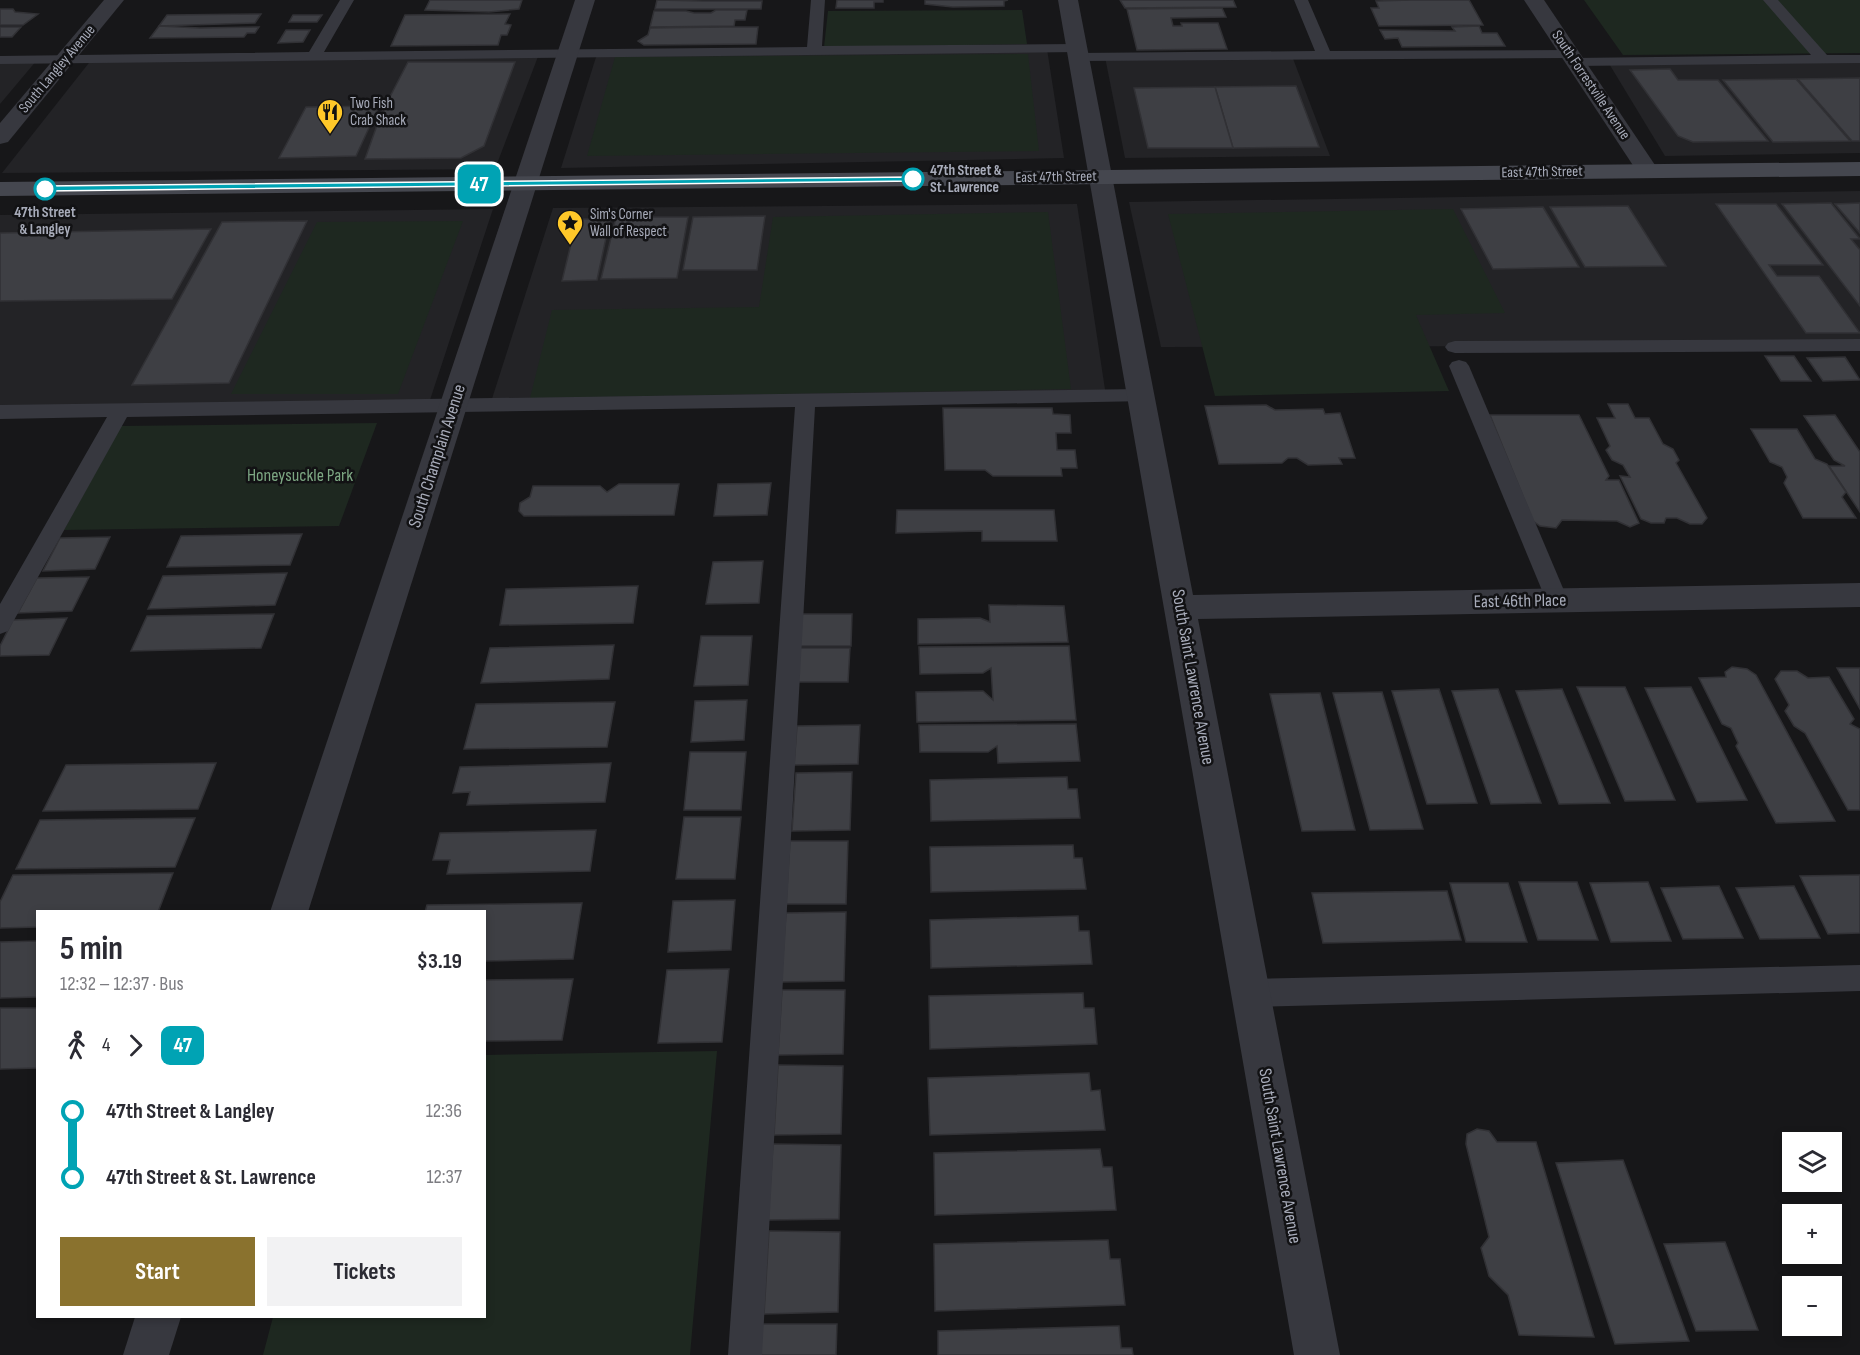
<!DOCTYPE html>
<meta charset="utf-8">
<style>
:root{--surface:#fff;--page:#f2f2f3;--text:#2b2b33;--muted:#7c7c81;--accent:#8a722e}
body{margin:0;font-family:"Sofia Sans Condensed",sans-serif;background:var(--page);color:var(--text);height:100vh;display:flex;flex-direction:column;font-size:22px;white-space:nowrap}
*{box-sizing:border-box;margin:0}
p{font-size:20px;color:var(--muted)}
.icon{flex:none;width:33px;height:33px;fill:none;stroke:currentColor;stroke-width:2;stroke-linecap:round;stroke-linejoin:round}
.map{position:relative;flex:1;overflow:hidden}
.panel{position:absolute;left:36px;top:910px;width:450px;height:408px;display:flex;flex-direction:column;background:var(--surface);border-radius:0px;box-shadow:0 3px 9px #0003}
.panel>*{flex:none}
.badge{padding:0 12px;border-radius:9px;font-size:21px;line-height:39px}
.tools{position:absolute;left:1782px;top:1132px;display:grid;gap:12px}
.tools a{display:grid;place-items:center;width:60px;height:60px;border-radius:0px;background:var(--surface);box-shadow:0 3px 9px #0003;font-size:30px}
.map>.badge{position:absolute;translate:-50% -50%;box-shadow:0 0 0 3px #fff}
.legs{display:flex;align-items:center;gap:9px;height:66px;padding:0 24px;font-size:20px}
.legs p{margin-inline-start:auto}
.summary{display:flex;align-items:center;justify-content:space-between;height:102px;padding:0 24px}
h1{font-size:33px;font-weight:700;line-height:45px}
.button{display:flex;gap:12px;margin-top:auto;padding:12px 24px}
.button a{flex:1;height:69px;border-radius:0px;background:var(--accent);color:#fff;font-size:24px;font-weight:700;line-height:69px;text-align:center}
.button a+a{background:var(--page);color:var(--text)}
ul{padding:0 24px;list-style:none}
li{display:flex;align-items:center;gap:21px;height:66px;font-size:22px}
li i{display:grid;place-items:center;width:9px;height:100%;margin:0 8px;background:currentColor}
li i::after{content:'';width:15px;height:15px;margin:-8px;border:4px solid;border-radius:50%;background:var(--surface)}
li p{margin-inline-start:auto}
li:first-child i{background:linear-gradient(#0000 50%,currentColor 0)}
li:last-child i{background:linear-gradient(currentColor 50%,#0000 0)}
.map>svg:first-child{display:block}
.built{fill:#232326}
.green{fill:#1e2820}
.building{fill:#3e3f44;stroke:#313135;stroke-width:1.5}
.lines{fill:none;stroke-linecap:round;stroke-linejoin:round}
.service{fill:#37383f;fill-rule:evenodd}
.minor{fill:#37383f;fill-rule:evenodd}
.secondary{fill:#45474f;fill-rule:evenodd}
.line-1{fill:#00a3b4;stroke:#fff;stroke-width:1.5}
.stop-1-dot{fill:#fff;stroke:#00a3b4;stroke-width:3}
.labels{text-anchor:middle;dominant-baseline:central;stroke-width:5;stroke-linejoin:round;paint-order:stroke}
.far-street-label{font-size:15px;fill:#a8acba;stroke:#121214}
.far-poi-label{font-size:15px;fill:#a8acba;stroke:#121214;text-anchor:start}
.far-stop-label{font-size:15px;font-weight:bold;fill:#a8acba;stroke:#121214;text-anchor:start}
.street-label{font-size:18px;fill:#a8acba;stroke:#121214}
.park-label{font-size:18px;fill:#7da783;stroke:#121214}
</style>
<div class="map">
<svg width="1860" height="1355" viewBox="0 0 1860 1355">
<rect width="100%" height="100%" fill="#171719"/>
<!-- built -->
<g class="built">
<polygon points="1047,49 1064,158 561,168 597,54"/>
<polygon points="539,54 495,169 2,173 92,59"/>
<polygon points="1292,56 1330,156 1125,158 1105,57"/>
<polygon points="1860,59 1860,153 1665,156 1608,62"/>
<polygon points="0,60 37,60 0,104"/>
<polygon points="1860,191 1860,345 1161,347 1129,202"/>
<polygon points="1077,204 1106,396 490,405 553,208"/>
<polygon points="493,209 428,406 0,412 0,215"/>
</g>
<!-- green -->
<g class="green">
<polygon points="1584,0 1860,0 1860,53 1623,55"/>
<polygon points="1022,10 1027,44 824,47 828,11"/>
<polygon points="1028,54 1039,151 587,156 615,57"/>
<polygon points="1453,209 1505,313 1416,315 1449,391 1215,396 1168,214"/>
<polygon points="1048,212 1071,389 530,398 552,310 759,307 773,217"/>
<polygon points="463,221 398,394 231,394 317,222"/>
<polygon points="377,423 339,526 64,530 121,426"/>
<polygon points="717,1051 690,1355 263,1355 273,1317 484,1317 485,1055"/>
</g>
<!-- building -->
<g class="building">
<polygon points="430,0 522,0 519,9 489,12 425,10"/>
<polygon points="657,0 702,1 762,1 761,9 655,9"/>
<polygon points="837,0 883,0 883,2 874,2 874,8 836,8"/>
<polygon points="925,0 1008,0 1004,1 1004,6 953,7 925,4"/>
<polygon points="1120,0 1233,0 1236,7 1125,8"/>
<polygon points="1411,0 1469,0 1483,25 1379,26 1371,8 1379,8 1376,1"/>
<polygon points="1222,8 1226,17 1171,18 1173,26 1182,26 1181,23 1218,23 1227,49 1137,50 1127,9"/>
<polygon points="0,9 13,9 15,12 38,14 23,25 0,25"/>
<polygon points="716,10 747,10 745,20 735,20 734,26 650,27 654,11 686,11 694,13 711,13"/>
<polygon points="261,14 255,23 159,26 167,15"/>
<polygon points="510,14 505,24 511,25 507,35 501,35 498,45 391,46 405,15"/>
<polygon points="293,15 322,15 317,22 289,22"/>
<polygon points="159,26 200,28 259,27 255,33 247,33 244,37 150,38"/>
<polygon points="1479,26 1482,33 1497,33 1505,46 1402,47 1398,38 1385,39 1380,30 1455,31 1452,27"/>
<polygon points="0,27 21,27 12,37 0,37"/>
<polygon points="724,27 758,27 756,44 644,45 638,41 648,35 650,28"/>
<polygon points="286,30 310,30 303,42 278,43"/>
<polygon points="408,62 515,62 484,146 461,158 365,159 381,114"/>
<polygon points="1670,69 1678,80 1718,80 1768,141 1693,142 1678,136 1630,70"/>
<polygon points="1860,78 1860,141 1852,141 1798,79"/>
<polygon points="1796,79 1850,141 1773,142 1723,80"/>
<polygon points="1296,86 1319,147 1233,148 1215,87"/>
<polygon points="1215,87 1233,148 1148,148 1134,88"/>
<polygon points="379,106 356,156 279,158 306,107"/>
<polygon points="1831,203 1860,239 1851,239 1860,250 1860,306 1782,204"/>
<polygon points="1860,203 1860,233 1835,204"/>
<polygon points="1716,204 1776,204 1823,265 1769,265 1777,276 1819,276 1860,333 1806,333"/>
<polygon points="1628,206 1666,266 1585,267 1550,207"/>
<polygon points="1543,207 1579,267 1493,269 1461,209"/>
<polygon points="765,216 757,270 683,270 693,217"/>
<polygon points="616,217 688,217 677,278 601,279"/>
<polygon points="584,219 610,219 597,280 562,281 576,223"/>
<polygon points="307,221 229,383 132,385 222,222"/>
<polygon points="211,229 172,299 0,301 0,233"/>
<polygon points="1765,356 1794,356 1811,381 1781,381"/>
<polygon points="1845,357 1860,380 1823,381 1807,358"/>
<polygon points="1608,404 1628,404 1635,418 1649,418 1663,444 1673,449 1679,460 1676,463 1707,518 1702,524 1690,524 1677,518 1666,518 1664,523 1651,523 1641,519 1620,476 1630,477 1623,465 1612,460 1606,450 1610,446 1597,418 1615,418"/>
<polygon points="1266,405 1275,410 1323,409 1325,414 1340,413 1355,458 1339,458 1342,464 1308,465 1297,458 1288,458 1282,463 1219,464 1205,406"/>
<polygon points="943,408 1052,408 1053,414 1070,415 1071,433 1056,433 1057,450 1075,450 1077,468 1061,468 1062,476 993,476 985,470 945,470"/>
<polygon points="1490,415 1579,415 1609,476 1606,480 1619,480 1639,523 1630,527 1617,521 1562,520 1556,528 1540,526 1533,521"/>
<polygon points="1835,415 1860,452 1860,512 1829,466 1845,466 1834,460 1804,416"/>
<polygon points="1751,429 1797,429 1815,459 1827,464 1846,492 1842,497 1856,518 1803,518 1784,483 1787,477 1782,467 1770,462"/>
<polygon points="771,483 767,515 714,516 718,484"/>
<polygon points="619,484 679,484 674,515 524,516 519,511 520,503 530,497 533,486 600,486 607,492"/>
<polygon points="897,510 1054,510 1057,541 982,541 982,531 896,533"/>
<polygon points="302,534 290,565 167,567 181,536"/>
<polygon points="110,537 95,569 43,571 60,538"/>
<polygon points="763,561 759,603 706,604 713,562"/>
<polygon points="287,573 275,605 148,609 163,576"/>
<polygon points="89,577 72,611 18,613 37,578"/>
<polygon points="638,586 633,623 500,625 506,589"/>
<polygon points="989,605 1064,606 1068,642 918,644 918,619 980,618 990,622"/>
<polygon points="274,614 261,648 131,651 147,616"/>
<polygon points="801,614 852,614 851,646 798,646"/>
<polygon points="67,618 49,655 0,656 0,646 13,620"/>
<polygon points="701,636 752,636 748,685 694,686"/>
<polygon points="614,645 609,679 481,683 490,648"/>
<polygon points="1069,646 1076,720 917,722 916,692 983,691 993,700 991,668 983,673 920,674 919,647"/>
<polygon points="798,648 850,648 848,682 796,682"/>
<polygon points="1732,667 1747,669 1756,675 1835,821 1776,823 1736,746 1738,743 1731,728 1722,724 1699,678 1726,677 1725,672"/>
<polygon points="1837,668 1860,668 1860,709"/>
<polygon points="1781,671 1797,671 1808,678 1829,677 1854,719 1850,724 1860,729 1860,810 1848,810 1805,733 1794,726 1785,711 1789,705 1775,679"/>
<polygon points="1577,687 1625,687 1675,800 1625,801"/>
<polygon points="1691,687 1747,800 1697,802 1645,688"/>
<polygon points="1439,689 1477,803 1427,804 1392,691"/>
<polygon points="1498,689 1541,803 1491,804 1452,691"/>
<polygon points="1562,689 1610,803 1559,804 1516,691"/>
<polygon points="1382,692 1423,829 1370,830 1333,693"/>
<polygon points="1320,693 1355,830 1302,831 1270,694"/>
<polygon points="747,700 744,740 691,742 695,701"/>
<polygon points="615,702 607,747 464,749 476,704"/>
<polygon points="1076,724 1080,761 998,763 997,746 988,752 920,752 919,725"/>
<polygon points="860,725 858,764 794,765 797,726"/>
<polygon points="690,752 746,752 741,810 684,810"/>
<polygon points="216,763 198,809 43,811 66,765"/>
<polygon points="611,763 605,802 467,805 470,792 453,793 460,767"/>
<polygon points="852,772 850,830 792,831 796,773"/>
<polygon points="1067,777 1068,789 1077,789 1080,818 931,821 930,780"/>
<polygon points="684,817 741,817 735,879 676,879"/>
<polygon points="195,818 175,867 16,869 40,820"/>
<polygon points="596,830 590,871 447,874 450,860 433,860 440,833"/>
<polygon points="790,841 848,841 846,904 786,904"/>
<polygon points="1073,845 1074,858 1082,858 1086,889 931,892 930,847"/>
<polygon points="173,873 158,912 38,912 38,927 0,928 0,902 13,875"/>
<polygon points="1860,875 1860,933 1828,934 1800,876"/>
<polygon points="1519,882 1577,882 1598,940 1538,940"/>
<polygon points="1648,882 1671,941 1611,942 1590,883"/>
<polygon points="1450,883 1508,883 1527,942 1466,942"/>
<polygon points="1719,886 1743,938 1683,939 1661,888"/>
<polygon points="1794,886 1820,938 1760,939 1736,888"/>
<polygon points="1447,891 1461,940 1323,943 1312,893"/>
<polygon points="735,900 731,950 668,952 673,901"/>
<polygon points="582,903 573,959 484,961 484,912 425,912 427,905"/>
<polygon points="846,912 844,981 781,982 786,913"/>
<polygon points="1078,916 1079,931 1089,931 1092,964 931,968 930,920"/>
<polygon points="38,941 38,997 0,998 0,942"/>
<polygon points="729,969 722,1042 658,1043 667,970"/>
<polygon points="573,979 562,1040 484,1041 484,980"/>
<polygon points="782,990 845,990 843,1054 778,1055"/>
<polygon points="1083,993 1084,1008 1094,1008 1097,1044 930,1049 929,996"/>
<polygon points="0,1008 38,1008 38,1068 0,1069"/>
<polygon points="778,1065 843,1066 841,1134 774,1135"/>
<polygon points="1089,1073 1091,1091 1100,1090 1105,1130 930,1135 928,1078"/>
<polygon points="1477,1129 1489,1131 1497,1142 1536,1142 1594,1337 1519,1335 1508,1295 1489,1276 1481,1248 1489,1237 1466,1144 1467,1134"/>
<polygon points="773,1144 841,1145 839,1219 768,1220"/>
<polygon points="1100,1149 1103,1167 1112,1167 1116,1210 935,1215 934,1153"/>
<polygon points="1623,1160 1689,1341 1615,1344 1556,1163"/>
<polygon points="769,1231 840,1232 838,1312 764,1314"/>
<polygon points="1108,1240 1110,1259 1120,1259 1125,1305 935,1311 934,1244"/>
<polygon points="1725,1242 1758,1330 1696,1331 1664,1244"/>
<polygon points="762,1324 837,1324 836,1355 760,1355"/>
<polygon points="1119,1326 1121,1348 1132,1348 1133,1355 938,1355 938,1331"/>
</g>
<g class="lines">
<!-- service -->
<g class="service">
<polygon points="340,0 354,0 324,52 807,47 811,0 825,0 822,46 1077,44 1084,48 1077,52 0,64 0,56 309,52"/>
<polygon points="1294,0 1308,0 1330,51 1570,50 1577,54 1570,58 1079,61 1072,57 1079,53 1315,51"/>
<polygon points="1763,0 1778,0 1827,55 1860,55 1860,63 1575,66 1568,62 1575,58 1811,55"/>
<polygon points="1860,339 1860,351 1455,353 1448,351 1445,347 1448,343 1455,341"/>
<polygon points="1459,360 1466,362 1469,366 1568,600 1565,606 1557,609 1549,606 1546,600 1449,366 1452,362"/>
<polygon points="1141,389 1148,391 1151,396 1148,401 815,407 762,1355 728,1355 795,407 127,417 8,631 0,634 0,604 107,417 0,419 0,405"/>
<polygon points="1860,965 1860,991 1250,1007 1240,1003 1236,993 1240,983 1250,979"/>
</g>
<!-- minor -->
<g class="minor">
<polygon points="104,0 124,0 8,142 0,144 0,123"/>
<polygon points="575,0 595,0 308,912 270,912"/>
<polygon points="1058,0 1078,0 1193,595 1860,583 1860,607 1198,619 1340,1355 1294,1355"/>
<polygon points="1524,0 1544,0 1659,171 1656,176 1640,176"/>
<polygon points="135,1317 181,1317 169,1355 123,1355"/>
</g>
<!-- secondary -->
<polygon class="secondary" points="1860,162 1860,176 0,196 0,182"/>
</g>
<!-- line-1 -->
<polygon class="line-1" points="913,177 916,181 45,191 41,189 45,186"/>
<!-- icons -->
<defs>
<g id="restaurant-pin" transform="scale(1.35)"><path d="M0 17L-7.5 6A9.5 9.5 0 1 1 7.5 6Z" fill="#ffc829" stroke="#121214"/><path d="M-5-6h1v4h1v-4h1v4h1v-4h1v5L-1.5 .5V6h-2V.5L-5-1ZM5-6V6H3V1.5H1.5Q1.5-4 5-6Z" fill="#111"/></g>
<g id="sight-pin" transform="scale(1.35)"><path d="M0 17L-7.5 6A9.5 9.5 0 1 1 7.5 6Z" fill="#ffc829" stroke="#121214"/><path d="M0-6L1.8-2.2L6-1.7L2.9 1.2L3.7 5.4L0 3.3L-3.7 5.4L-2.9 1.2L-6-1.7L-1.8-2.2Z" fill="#111"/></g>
</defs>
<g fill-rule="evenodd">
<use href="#restaurant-pin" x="330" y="112"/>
<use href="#sight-pin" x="570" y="223"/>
</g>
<!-- markers -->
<g class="stop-1-dot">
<circle cx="913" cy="179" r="10"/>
<circle cx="45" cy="189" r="10"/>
</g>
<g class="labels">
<!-- far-street labels -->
<g class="far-street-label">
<text transform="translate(57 69) rotate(-50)">South Langley Avenue</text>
<text transform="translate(1591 85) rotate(56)">South Forrestville Avenue</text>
<text transform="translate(1542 172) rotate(-1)">East 47th Street</text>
<text transform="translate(1056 177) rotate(-1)">East 47th Street</text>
</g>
<!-- far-poi labels -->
<g class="far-poi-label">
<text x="350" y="103">Two Fish<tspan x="350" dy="17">Crab Shack</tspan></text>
<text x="590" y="214">Sim's Corner<tspan x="590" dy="17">Wall of Respect</tspan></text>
</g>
<!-- far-stop labels -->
<g class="far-stop-label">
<text x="930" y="170">47th Street &amp;<tspan x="930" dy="17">St. Lawrence</tspan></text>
<text x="45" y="212" text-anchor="middle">47th Street<tspan x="45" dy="17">&amp; Langley</tspan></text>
</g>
<!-- street labels -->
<g class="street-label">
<text transform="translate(437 456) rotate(-72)">South Champlain Avenue</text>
<text transform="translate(1520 601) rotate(-1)">East 46th Place</text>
<text transform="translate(1193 677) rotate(80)">South Saint Lawrence Avenue</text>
<text transform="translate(1280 1156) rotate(80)">South Saint Lawrence Avenue</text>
</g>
<!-- park labels -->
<g class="park-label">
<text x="300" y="475">Honeysuckle Park</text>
</g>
</g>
</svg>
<div class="tools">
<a><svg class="icon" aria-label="layers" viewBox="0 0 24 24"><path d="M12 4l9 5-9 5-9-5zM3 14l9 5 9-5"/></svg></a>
<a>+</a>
<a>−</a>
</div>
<b class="badge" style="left:479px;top:184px;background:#00a3b4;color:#fff">47</b>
<section class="panel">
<div class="summary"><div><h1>5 min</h1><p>12:32 – 12:37 · Bus</p></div><b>$3.19</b></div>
<div class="legs"><svg class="icon" aria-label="walk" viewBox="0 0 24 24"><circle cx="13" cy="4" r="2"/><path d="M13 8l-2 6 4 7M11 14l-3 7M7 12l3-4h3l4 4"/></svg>4<svg class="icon" aria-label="forward" viewBox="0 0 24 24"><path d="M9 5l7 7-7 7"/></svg><b class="badge" style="background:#00a3b4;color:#fff">47</b></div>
<ul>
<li><i style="color:#00a3b4"></i><b>47th Street &amp; Langley</b><p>12:36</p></li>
<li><i style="color:#00a3b4"></i><b>47th Street &amp; St. Lawrence</b><p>12:37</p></li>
</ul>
<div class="button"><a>Start</a><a>Tickets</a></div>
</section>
</div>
